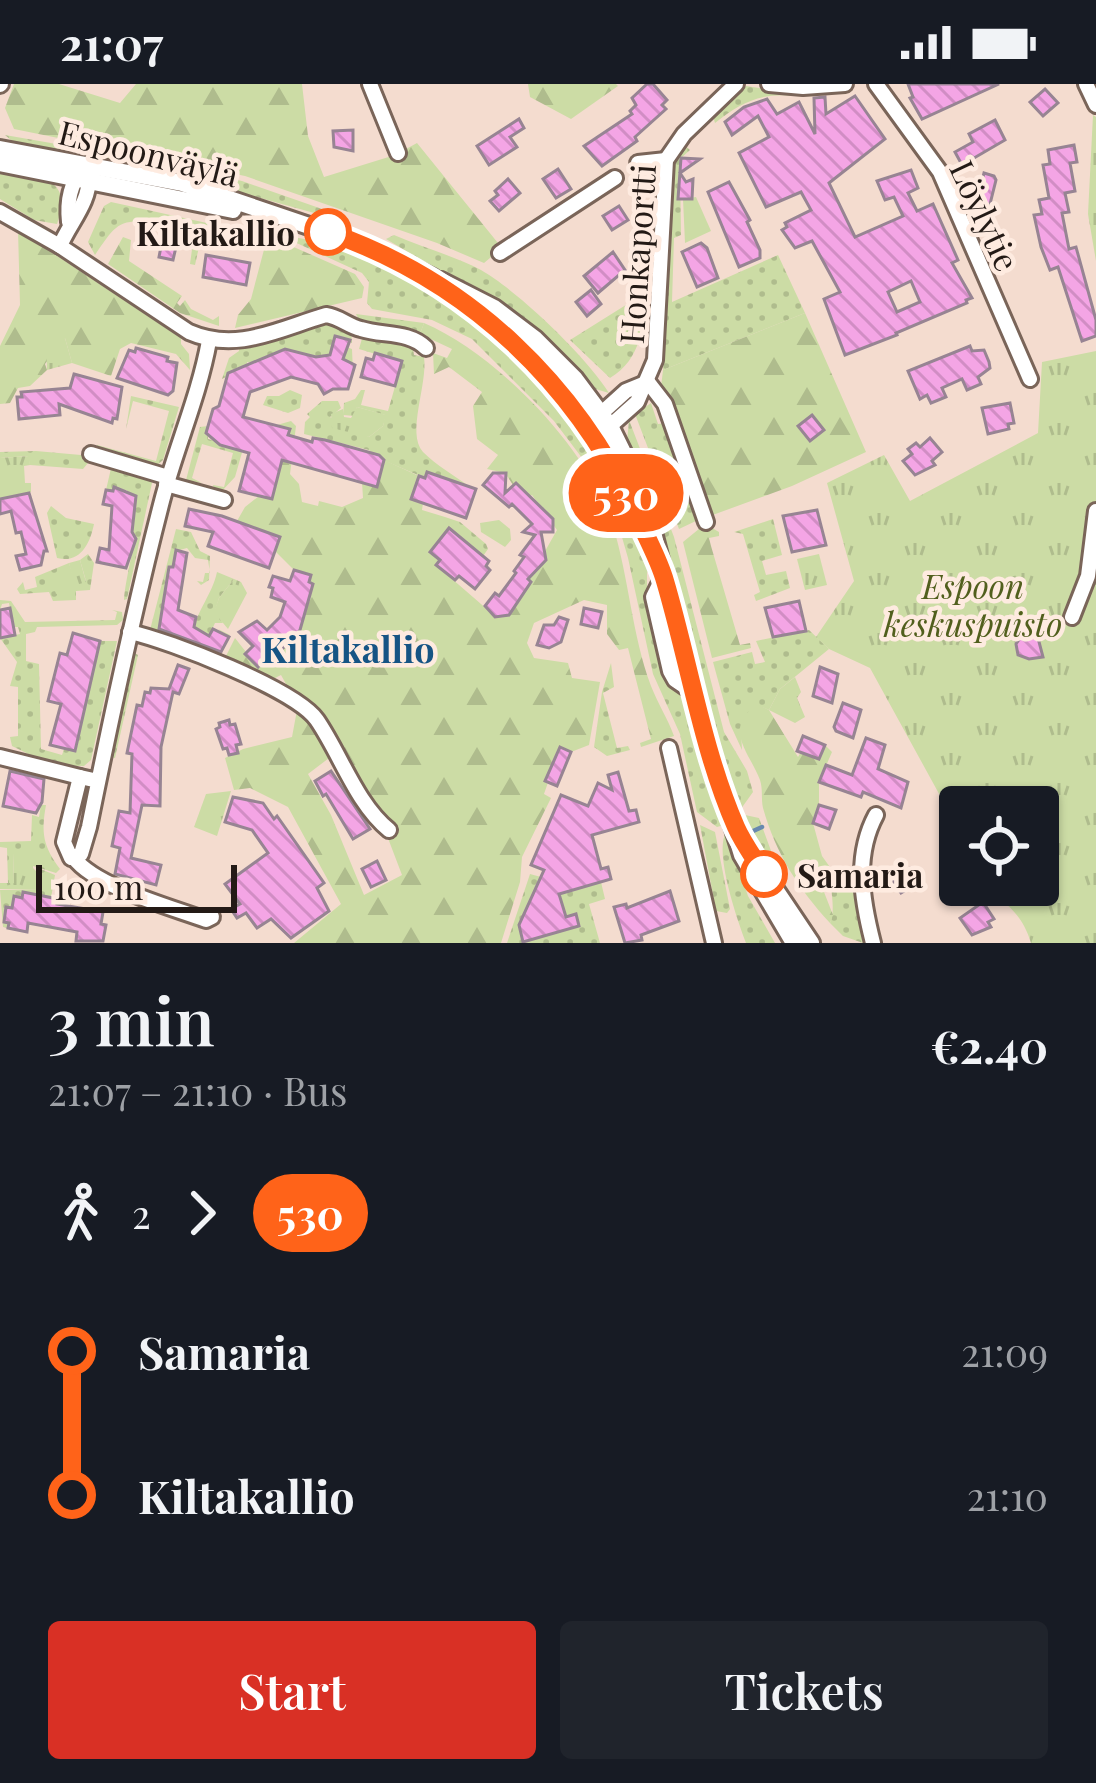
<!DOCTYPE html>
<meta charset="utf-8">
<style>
:root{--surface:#171b24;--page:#20242c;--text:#f1f3f6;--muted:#9ea1a6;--accent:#d93025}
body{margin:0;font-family:"Playfair Display",serif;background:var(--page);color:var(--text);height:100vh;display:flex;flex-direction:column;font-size:45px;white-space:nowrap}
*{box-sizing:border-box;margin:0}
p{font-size:39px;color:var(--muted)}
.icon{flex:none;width:66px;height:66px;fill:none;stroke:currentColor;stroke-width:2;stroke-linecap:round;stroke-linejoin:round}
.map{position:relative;height:859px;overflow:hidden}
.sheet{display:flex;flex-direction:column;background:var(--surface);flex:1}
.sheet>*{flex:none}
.badge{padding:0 24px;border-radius:39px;font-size:42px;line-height:78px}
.fabs{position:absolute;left:939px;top:702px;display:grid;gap:24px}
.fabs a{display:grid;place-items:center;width:120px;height:120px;border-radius:12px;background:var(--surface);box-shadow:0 3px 9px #0004;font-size:60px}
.scale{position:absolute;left:36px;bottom:30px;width:201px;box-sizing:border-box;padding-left:12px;border:6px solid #231a16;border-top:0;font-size:33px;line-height:42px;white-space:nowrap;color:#231a16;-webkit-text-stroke:9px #feebe0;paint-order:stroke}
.map>.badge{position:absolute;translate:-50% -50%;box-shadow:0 0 0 6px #fff}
.legs{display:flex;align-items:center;gap:18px;height:132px;padding:0 48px;font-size:39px}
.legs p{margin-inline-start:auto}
.summary{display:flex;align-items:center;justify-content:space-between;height:204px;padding:0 48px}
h1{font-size:66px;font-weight:600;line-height:90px}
.button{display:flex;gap:24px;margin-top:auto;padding:24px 48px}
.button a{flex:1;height:138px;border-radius:12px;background:var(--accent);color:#fff;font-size:48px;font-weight:600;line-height:138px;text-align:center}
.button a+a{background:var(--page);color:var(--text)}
ul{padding:0 48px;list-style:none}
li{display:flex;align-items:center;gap:42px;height:144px;font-size:45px}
li i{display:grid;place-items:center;width:18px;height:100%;margin:0 15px;background:currentColor}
li i::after{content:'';width:30px;height:30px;margin:-15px;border:9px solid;border-radius:50%;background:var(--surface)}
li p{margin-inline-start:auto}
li:first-child i{background:linear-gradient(#0000 50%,currentColor 0)}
li:last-child i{background:linear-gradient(currentColor 50%,#0000 0)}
.status{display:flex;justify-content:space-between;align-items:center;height:84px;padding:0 60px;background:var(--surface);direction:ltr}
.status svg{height:33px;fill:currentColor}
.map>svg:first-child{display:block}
.grass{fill:url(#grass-dots)}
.forest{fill:url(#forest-firs)}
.park{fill:url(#park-tufts)}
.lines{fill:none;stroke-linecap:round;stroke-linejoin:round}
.stream{stroke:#6889af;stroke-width:4.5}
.building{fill:url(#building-back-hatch);stroke:#978493;stroke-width:3;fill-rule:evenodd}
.minor-casing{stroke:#7a6559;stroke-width:20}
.major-casing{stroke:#7a6559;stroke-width:22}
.minor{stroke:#fff;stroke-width:14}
.major{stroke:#fff;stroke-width:16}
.line-1-casing{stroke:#fff;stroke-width:27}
.line-1{stroke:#ff6319;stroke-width:18}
.stop-1-dot{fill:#fff;stroke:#ff6319;stroke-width:6}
.labels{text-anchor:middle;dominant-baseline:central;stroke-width:9;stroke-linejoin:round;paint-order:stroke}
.street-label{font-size:33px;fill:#231a16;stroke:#feebe0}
.stop-label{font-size:33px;font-weight:bold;fill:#231a16;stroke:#feebe0;text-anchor:end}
.park-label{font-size:33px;font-style:italic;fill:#515f1d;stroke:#feebe0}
.neighbourhood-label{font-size:36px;font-weight:bold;fill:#165484;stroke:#feebe0}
</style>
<div class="status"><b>21:07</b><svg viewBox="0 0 49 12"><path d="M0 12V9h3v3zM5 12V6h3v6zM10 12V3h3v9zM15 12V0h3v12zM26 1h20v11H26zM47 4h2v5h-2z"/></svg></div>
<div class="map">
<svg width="1096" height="859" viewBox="0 0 1096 859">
<defs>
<pattern id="grass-dots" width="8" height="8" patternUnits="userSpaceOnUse" patternTransform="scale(3)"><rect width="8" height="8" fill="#ccdca5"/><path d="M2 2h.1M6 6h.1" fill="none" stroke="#afbc8d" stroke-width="1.8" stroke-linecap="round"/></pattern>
<pattern id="forest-firs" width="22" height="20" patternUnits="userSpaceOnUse" patternTransform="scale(3)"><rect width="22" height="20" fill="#ccdca5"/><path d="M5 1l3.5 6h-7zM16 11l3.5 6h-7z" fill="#afbc8d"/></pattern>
<pattern id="park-tufts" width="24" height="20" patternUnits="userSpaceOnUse" patternTransform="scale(3)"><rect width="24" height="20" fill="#ccdca5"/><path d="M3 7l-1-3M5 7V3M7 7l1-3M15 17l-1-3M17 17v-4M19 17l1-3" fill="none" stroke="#afbc8d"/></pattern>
<pattern id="building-back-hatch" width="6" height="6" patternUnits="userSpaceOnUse" patternTransform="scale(3)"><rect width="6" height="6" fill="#f4a5e5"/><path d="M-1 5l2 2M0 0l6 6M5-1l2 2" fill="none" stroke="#d18dc4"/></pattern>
</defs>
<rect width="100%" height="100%" fill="#f4dccf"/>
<!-- grass -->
<g class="grass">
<path d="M746,2L794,9L796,12C762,8 741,18 715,39L713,32Z"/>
<polygon points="5,51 108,69 109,79 17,61"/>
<polygon points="683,60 690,66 680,75 681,151 674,154 672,218 778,171 805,229 663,286 672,79"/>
<polygon points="123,71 242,97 325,126 325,132 224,104 115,83 117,73"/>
<path d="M0,85C35,92 76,92 57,140L34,136L0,115Z"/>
<path d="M111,118L271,153L266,158L203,145L195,181L190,180L194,151L147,141L148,137C117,136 114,143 95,171L88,158L104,122Z"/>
<path d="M394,151C422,163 454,172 481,186C518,207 587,273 609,309L592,304L521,235L386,155Z"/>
<path d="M290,153C461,173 597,328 651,483L647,489V528L664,590L687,619L724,741L717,743L697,728L680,650L653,590L628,474L615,429L598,395L554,337L472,255L432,236L372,225L367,219L369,198L362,189L290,156Z"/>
<path d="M638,204L645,207C644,241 642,275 610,294L570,256L637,214Z"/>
<polygon points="356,230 424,239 420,250 361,240"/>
<path d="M329,237L351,247L352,259L336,252L333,258L352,265L353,288L344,275C318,271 307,275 286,265L254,279L247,278V282L222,295L229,274L239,267V263Z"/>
<path d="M363,251L412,258L414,271L424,273C428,300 406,349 423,368C436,381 455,392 470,403L433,394L434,390L428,388L425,394L378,374L369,366L304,350L305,338L310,333L307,330L322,317H338L341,324L330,333L369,353L383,342L385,331L357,323L354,332L343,331L344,319L355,315L361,306H365L361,321L388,327L402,278L359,265Z"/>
<polygon points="290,306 302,311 300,324 288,329 263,321 267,312 279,312"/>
<polygon points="131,312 179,323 163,376 156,382 95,368 97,361 156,377 169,327 133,317 126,345"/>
<polygon points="651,319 658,340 666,339 698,436 679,445 635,330"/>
<polygon points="629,336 674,453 724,648 747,687 753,708 738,729 716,662 662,443 627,358"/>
<polygon points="208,342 208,355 220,358 247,351 235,393 221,408 215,407 213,401 224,403 233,369 202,360 192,394 202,399 186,396 200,343"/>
<polygon points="36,367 81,371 88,379 83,385 30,381 28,372 0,374 0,368"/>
<path d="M112,380L147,389L152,399L127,515L124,516C125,496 136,458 134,449L128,448L133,441L136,413L127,411V406H106Z"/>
<path d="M51,422L66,434L94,440C90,460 80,480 57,474L47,429Z"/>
<polygon points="445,433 460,438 486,460 488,465 481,475 455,449 451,453 445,448"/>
<polygon points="773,435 782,471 762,477 766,491 786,487 790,504 756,517 754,511 760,508 743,450 734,448"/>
<path d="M176,445L191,448L200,467L210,472L209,496L201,501L197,497L203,498L205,489H210L208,476L195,474L187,464L176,467L173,483H169L170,496H166L165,501L169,503L163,544L159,543L158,549L179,554L181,549L192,550C198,524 212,511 217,488L234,495L219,514L215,527L223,539H215L209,552L204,549L198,559L218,571L228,554L218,545L230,551L218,573L150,546Z"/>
<polygon points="88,470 94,479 90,506 76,507 76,516 53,517 49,508 20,510 17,505 23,498 25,506 37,503 35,493 69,479 73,492 68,493 66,488 71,504 69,498 86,497 80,476"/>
<polygon points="0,516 11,517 25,538 115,536 117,528 112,526 122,528 123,536 117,541 37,543 35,548 26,550 26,577 39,580 41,665 62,671 64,665 76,667 100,557 117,557 91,676 84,682 53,682 12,662 10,653 18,652 18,603 10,602 17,578 0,554 20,550 18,543 13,543 9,519 2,520 0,526"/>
<polygon points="809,546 829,565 780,605 769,626 757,621 741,647 742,666 730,640 713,578 752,568 755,580 765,578 756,557"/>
<polygon points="133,568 138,571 115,674 110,673"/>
<polygon points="611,579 614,603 603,609 617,664 628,662 630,666 607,672 594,663 602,608"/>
<path d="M41,721H46C41,749 43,762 60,785L56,789L33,782V769L13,770L14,799H8L7,764L0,763V758L31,757L32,731L39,733Z"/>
<polygon points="745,731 759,734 781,794 774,781 766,778 740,735"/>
<polygon points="700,741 715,748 730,825 727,829 716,827"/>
<path d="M726,748L748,812L775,859H746C737,835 714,769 726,748Z"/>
<polygon points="36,783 55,791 51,814 23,809 22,814 14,813 12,824 6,824 4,838 9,839 8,844 3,843 0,806 40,806"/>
<path d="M832,786L852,800L863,859L843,852L830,839C837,823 828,804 832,786Z"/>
<polygon points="530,790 541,793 522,835 524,858 578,843 575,831 566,833 559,810 601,798 605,815 589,820 600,859 507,859"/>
</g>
<!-- forest -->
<g class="forest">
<polygon points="14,0 59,0 120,19 136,0 302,0 308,52 324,93 395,71 417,59 502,164 484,179 437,159 245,92 14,45 5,24"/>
<polygon points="528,0 616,0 618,2 571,35 530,13"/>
<polygon points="18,146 181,254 181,260 189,270 190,286 176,270 131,259 120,265 111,292 72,279 65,254 45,280 47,286 30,302 18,304 10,319 0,320 0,262 20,221"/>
<polygon points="123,153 131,156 129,177 182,212 177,219 180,222 185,216 191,225 213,236 219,232 219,242 180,229 108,180"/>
<polygon points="271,153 355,190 364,203 362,214 235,244 238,231 251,215 266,158"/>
<polygon points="805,229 866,368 792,402 710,432 672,319 661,303 663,286"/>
<path d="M424,239C497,270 589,365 613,442C629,494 632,551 651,602C658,620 668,635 674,652L641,663L640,659L651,655L628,564L619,566L607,550V521L584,516L534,539L527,559L534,574L568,579L572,594L600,598L589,661L571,668L560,664L544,710L551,714L522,773L520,798L501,859H294L341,820L288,723L250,704L234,706L225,674L243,665L292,653L297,626L307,629L333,671L308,690L331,731L364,811L402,791L378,728L315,624L291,609L281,591L271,596L224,576L235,554L257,582L263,577L267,580L306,526L307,521L303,519L313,501L309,498L311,491L294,486L275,467L280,452L237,437L245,423L259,412L272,414L289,345L277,341L291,337L296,342L290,390L299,400L302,418L318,422L319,417L342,423L363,414L362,398L377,402L384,376L419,392L411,415L423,419L422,426L445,433V448L430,467L440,476L436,481L496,533L509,531L557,446L532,411L528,413L516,399L513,401L505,389L487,385L498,371L477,355L473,322L482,308L449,283L434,290L433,269L447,274L452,265L420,250Z"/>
<polygon points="705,440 719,448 719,452 709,454 711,462 740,561 750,559 751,564 712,574 683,458"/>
<path d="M757,620L769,626L798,673L801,668L819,675L825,661L832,668L819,698V721L813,739L822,772L832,786L824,808L833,831L830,839C798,804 776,770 763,724C761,715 763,705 760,696C750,669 722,645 757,620Z"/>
</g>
<!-- park -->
<g class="park">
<polygon points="1093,31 1096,33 1096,177 1088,130"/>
<polygon points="696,113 711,147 685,159 683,115"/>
<polygon points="65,254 72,279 47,286 46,258"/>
<path d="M1096,267V859H1031C1022,829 1006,819 981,801H1038V723H960V748L870,584L829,565L816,553L854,497L827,399L884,371L910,417L1038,349L1042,278Z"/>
<polygon points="357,323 386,331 383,342 369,353 332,344 331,330 343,325 344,333 351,334"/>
<polygon points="29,372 30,381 24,382 25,399 31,399 31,408 0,415 0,374"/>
<polygon points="499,436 510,445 511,456 505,463 481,448 480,439"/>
<polygon points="819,470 827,501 805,506 797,475"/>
<polygon points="80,476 86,498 76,501 70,498 71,505 56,510 51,493 67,488 72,492 69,479"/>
<polygon points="234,495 241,498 247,509 228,545 214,528 219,514"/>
<polygon points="795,593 801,608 797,614 805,633 795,639 769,626 780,605"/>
<polygon points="231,707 217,752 194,743 206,710"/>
<polygon points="13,769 34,769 33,784 41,792 41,806 0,805 0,799 14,799"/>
</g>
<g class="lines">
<!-- stream -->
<polyline class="stream" points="751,748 762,743"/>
</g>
<!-- building -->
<g class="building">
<polygon points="647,0 653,0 667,16 662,21 666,25 635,53 637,57 602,82 584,62 632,30 630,27 636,21 632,14"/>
<polygon points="908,0 999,0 922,35 910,14 913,13"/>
<polygon points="1045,5 1058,19 1043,32 1030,18"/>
<path d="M855,12L885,55L829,99L855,153L903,132L894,113L885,116L877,97L911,86L918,104L908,109L917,127L933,120L958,176L952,179L972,214L966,216L967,219L896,249L897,251L845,271L824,215L840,208L812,157L795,164L782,146L787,143L785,139L811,126L801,108L766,123L739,69L769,53L758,32L732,51L725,38L744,23L767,15L777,30L799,18L815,50L814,14L825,13L826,30ZM911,197L920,218L897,228L888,208Z"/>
<polygon points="519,35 524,44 510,53 517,63 489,81 477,62"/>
<polygon points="995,36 1005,56 962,81 955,68 973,58 969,50"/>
<polygon points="353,46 353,67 334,63 333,47"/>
<polygon points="1074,61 1077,78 1070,79 1075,107 1065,109 1069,128 1062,129 1069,165 1076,163 1096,236 1096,252 1082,257 1058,183 1050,186 1041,163 1034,131 1042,130 1039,116 1049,114 1043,81 1050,80 1048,66"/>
<polygon points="681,74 700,75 680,89 686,98 693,95 692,115 678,115"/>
<polygon points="558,85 571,105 556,114 543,95"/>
<polygon points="984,89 994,92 996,96 988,128 975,125"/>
<polygon points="508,95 520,109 499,127 490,117 498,111 495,107"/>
<polygon points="729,98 750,136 747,138 760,166 760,174 739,183 708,108"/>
<polygon points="619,122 628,136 612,146 603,132"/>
<polygon points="164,147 179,150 173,176 159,173"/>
<polygon points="701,159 707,164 718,194 697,203 682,168"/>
<polygon points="613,168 625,186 598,209 584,192"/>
<polygon points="206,171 250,179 246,201 203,193"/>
<polygon points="591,206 601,220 587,232 576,218"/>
<polygon points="335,252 350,256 343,275 355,281 348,305 333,305 324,310 318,300 291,293 250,308 243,333 290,345 288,351 312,358 313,354 325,356 379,371 384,376 377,403 282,376 272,415 239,407 249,369 220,361 206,349 213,325 219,322 228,289 285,265 316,273 330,271"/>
<polygon points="970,262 972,267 984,266 989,278 990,284 978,293 981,300 967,306 962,295 942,304 946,313 931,319 927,311 920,315 908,287"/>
<polygon points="136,264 168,273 167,277 177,279 173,307 168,311 117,294 129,266 135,268"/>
<polygon points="375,269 402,277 395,302 361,293 366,274 373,276"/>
<polygon points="74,290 122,303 117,335 113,334 112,339 59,320 60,331 19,335 17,313 22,313 21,308 70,304"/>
<polygon points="1010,319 1014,339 1008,340 1009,345 988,350 982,324"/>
<polygon points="812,331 824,346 810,357 798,342"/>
<polygon points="930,354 942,368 932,377 935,381 915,391 903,377 912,370 908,365 916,359 920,363"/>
<polygon points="427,388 476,405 466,434 411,415 419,392 425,394"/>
<polygon points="493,389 506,389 505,409 516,399 553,435 553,448 541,448 546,476 528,495 531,498 509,531 495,533 485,522 495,509 499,512 516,489 514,487 524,473 520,471 535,451 523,448 532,440 512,420 509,423 483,401"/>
<polygon points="114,403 136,412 132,448 136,455 126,484 97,478 100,464 109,466 112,422 103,420 106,406 113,407"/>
<polygon points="29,409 47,467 44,467 41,481 20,486 16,472 26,470 21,448 16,449 11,427 0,430 0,415"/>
<polygon points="189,425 222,432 280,453 269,484 208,462 213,448 185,442"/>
<polygon points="817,426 826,461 792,468 783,432"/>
<polygon points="449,444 489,477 486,482 490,486 475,505 459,492 455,496 436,481 440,476 430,468"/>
<polygon points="176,466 187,469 178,526 196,533 194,543 209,552 213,545 229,553 221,568 159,545 169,483 173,483"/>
<polygon points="294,486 311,491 309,498 313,500 300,546 267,581 263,577 258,583 245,570 253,562 239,548 257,537 267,546 280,533 285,518 271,513 273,504 269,503 273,492 290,497"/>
<polygon points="799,517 806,547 773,553 765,524"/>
<polygon points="10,524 15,551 0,554 0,526"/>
<polygon points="584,524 602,528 598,544 581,540"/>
<polygon points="559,533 568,536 561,558 549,564 537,561 544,541 554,541"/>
<polygon points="73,549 100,557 75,667 50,661 61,620 48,617 60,569 67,571"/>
<polygon points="1023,550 1038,554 1043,573 1029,575 1018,571 1016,560"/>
<polygon points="178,581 189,585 179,610 173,608 161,663 160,722 142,721 131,774 161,781 156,801 115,790 120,764 112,762 119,727 130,729 132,670 127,669 137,621 142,622 145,608 150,609 151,604 169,605"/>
<polygon points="820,583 838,590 832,619 813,612"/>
<polygon points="843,619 861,626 853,654 836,647 834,643"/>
<polygon points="229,636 230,641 235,640 241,660 236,661 238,669 229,671 227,664 223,665 216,645 220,643 219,639"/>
<polygon points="803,652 825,661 819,675 797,667"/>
<polygon points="866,654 885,661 878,685 908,698 901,724 863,708 861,713 819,698 826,681 852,691"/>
<polygon points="560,663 571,668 557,702 545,697"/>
<polygon points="10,687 44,695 42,718 36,729 3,722"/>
<polygon points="331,687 370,745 353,755 326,710 323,712 315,697"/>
<polygon points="618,688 629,727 636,726 639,738 592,751 601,785 608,783 611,795 559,810 566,833 576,830 579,842 523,858 519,841 544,786 531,781 561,711 588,722 598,699 612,706 608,691"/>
<polygon points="233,713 263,719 274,735 277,732 324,799 317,804 329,827 291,854 271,835 257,844 246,829 237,834 231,825 240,820 225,800 268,769 252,746 225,738"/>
<polygon points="819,721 836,726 829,745 813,739"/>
<polygon points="960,774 960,810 958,807 952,811 943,797 949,794 943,785"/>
<polygon points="377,777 386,796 371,803 362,785"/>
<polygon points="903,783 905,787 910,784 916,792 910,796 914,801 901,809 890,792"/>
<polygon points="670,807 679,837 641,851 642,856 625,859 614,823 626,820 627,824"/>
<polygon points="23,808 58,815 57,820 103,828 101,840 106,841 103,857 76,857 77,848 28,839 27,848 8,844 9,839 4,838 6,823 12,824 14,812 22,814"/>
<polygon points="983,818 994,835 988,838 991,843 972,851 960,834"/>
</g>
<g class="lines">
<!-- minor casing -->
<g class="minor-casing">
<g id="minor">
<polyline points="370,0 398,69"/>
<polyline points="769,0 803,3 845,0"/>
<polyline points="876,0 940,88 1030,295"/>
<polyline points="1086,0 1096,21"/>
<polyline points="0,1 1,0"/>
<polyline points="638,79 666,76"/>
<path d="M89,91C90,119 70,138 60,162L189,248C237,269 278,245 326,231C340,233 348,242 361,245C383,252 409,247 426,264"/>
<polyline points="0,128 60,162"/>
<path d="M69,138C67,119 69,101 82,87"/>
<polyline points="500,169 615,94"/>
<polyline points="648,298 665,320 706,438"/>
<polyline points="595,335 626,307 648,298"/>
<polyline points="601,343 610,342 637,318 655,276 666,76 684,50 736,0"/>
<polyline points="91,370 168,393"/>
<polyline points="166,400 224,416"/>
<polyline points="664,491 653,513 670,587 675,596 694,609"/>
<polyline points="1072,533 1088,492 1096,427"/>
<path d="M130,548C170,557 295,605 317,636C341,671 356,719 389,746"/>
<polyline points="669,664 714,859"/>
<polyline points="0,673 80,693"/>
<path d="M98,697L80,693L64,758L71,774L81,770L89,743C111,634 134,525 162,417C176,363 199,312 209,257"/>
<path d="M74,774C96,803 171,823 206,836L212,833"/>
<path d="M873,859C862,816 854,772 876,731"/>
</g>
</g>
<!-- major casing -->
<g class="major-casing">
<g id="major">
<polyline points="0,65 182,99 368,162 433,194"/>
<polyline points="0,79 233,126"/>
<polyline points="441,197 494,224 535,255 575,295 610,342 643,409 702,641 742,771 794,859"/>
<path d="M460,217C547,277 602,355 646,451"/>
<polyline points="760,783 811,859"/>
</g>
</g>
<!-- minor -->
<use href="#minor" class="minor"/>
<!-- major -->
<use href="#major" class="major"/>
</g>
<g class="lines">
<!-- line-1 casing -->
<g class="line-1-casing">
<path id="line-1" d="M328,148C470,197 578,301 640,438C648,457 659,476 665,497C689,578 702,665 736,743C743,759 755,775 764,790"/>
</g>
<!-- line-1 -->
<use href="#line-1" class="line-1"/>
</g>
<!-- markers -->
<g class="stop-1-dot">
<circle cx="328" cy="148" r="21"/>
<circle cx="764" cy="790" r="21"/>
</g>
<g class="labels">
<!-- street labels -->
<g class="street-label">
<text transform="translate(149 68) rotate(14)">Espoonväylä</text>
<text transform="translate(986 131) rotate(65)">Löylytie</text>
<text transform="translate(636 170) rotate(-86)">Honkaportti</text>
</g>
<!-- stop labels -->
<g class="stop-label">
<text x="295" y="148">Kiltakallio</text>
<text x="797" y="790" text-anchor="start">Samaria</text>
</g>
<!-- park labels -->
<g class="park-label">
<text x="973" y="501">Espoon<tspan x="973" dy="38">keskuspuisto</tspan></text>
</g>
<!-- neighbourhood labels -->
<g class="neighbourhood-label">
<text x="348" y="564">Kiltakallio</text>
</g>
</g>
</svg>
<div class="fabs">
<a><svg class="icon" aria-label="locate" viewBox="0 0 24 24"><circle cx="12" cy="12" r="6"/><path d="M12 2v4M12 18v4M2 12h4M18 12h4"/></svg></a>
</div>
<div class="scale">100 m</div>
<b class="badge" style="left:626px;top:409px;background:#ff6319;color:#fff">530</b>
</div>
<section class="sheet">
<div class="summary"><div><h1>3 min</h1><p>21:07 – 21:10 · Bus</p></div><b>€2.40</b></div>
<div class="legs"><svg class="icon" aria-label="walk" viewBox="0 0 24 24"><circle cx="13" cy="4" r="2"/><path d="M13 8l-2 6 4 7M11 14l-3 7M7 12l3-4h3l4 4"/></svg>2<svg class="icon" aria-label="forward" viewBox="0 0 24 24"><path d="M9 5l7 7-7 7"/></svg><b class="badge" style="background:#ff6319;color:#fff">530</b></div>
<ul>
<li><i style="color:#ff6319"></i><b>Samaria</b><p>21:09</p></li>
<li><i style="color:#ff6319"></i><b>Kiltakallio</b><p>21:10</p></li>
</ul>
<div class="button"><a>Start</a><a>Tickets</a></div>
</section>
